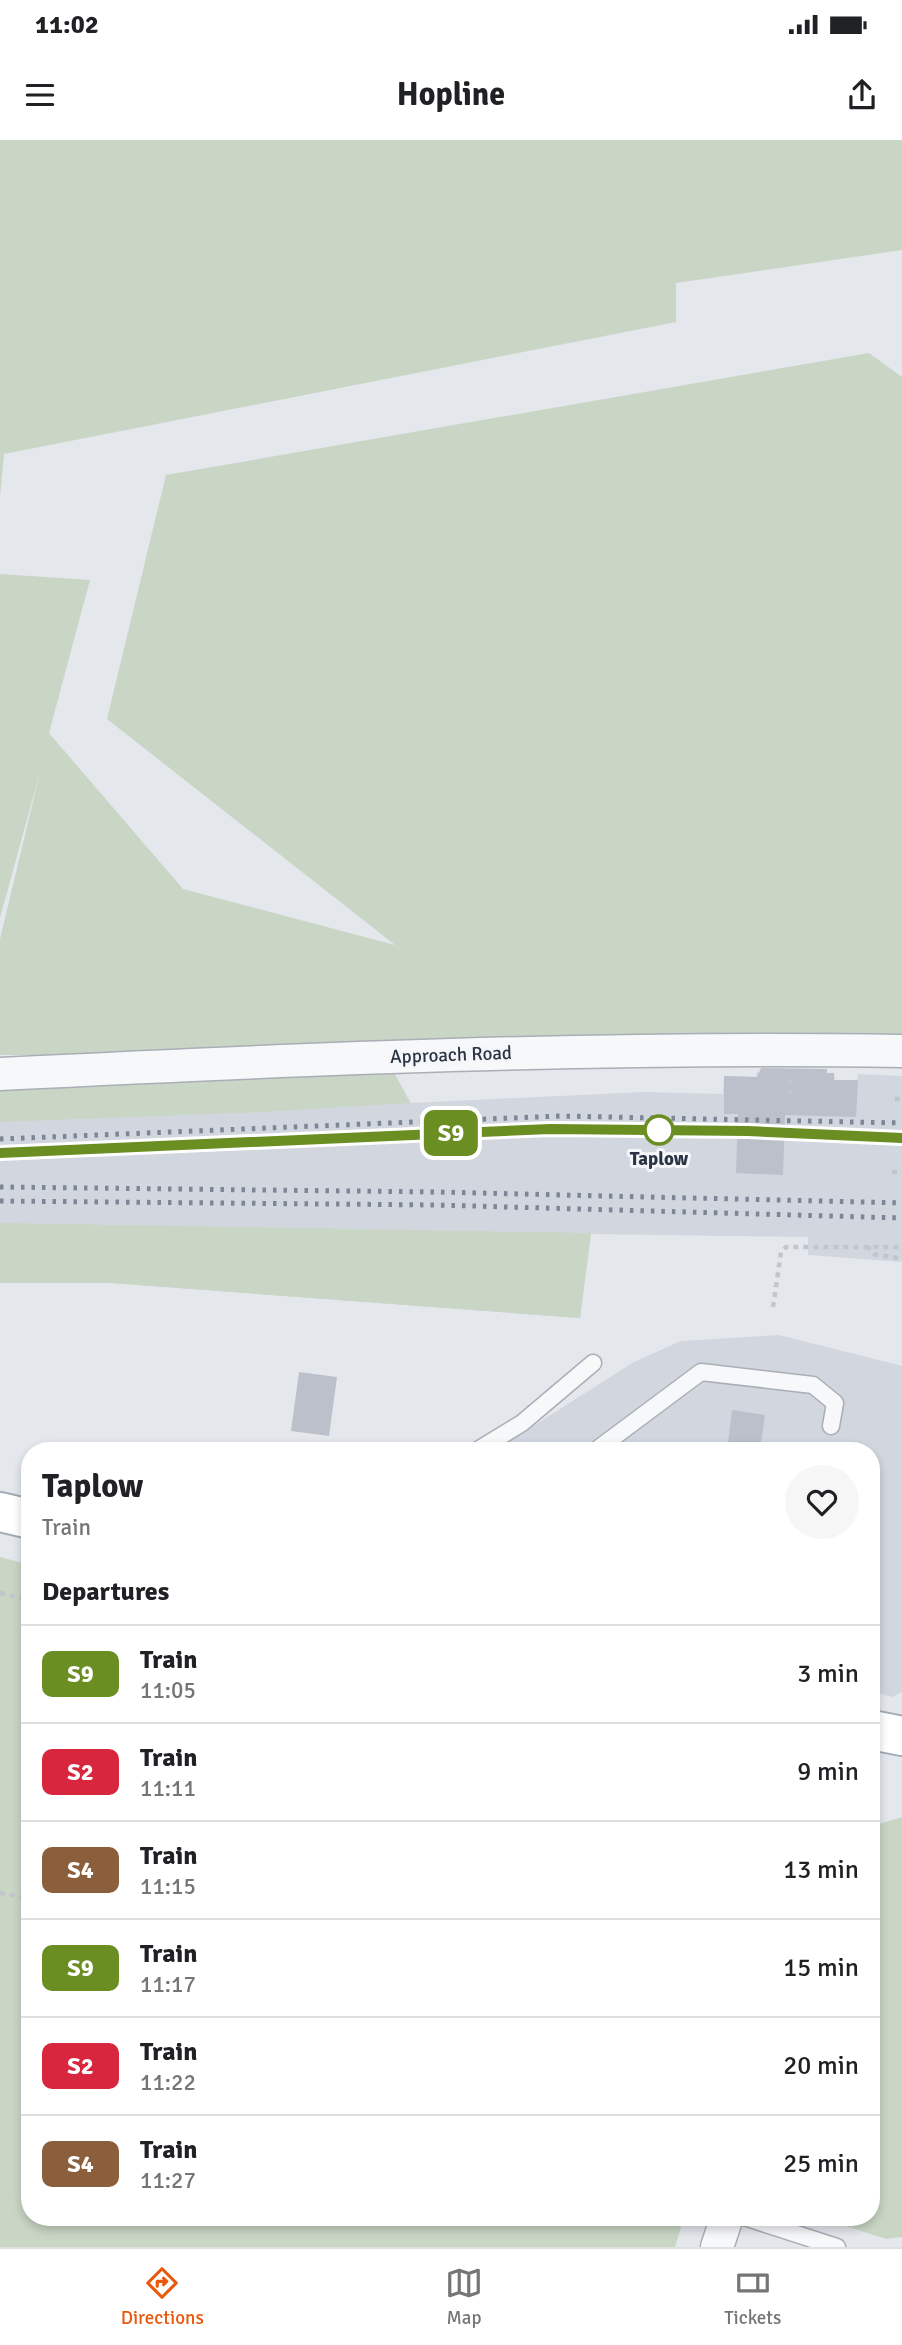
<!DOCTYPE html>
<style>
:root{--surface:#fff;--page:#f6f6f6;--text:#202124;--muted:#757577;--line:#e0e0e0;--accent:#ea580c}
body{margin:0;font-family:Signika,sans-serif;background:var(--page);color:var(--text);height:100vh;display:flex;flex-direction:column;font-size:26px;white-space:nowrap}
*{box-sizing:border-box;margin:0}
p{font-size:23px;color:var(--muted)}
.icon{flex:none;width:38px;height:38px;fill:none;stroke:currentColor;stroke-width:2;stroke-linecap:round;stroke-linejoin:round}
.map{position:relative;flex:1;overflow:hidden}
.sheet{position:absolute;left:21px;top:1302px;width:859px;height:784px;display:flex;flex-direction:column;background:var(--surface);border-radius:28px;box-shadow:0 4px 10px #0003}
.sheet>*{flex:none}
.badge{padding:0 14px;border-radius:10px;font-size:24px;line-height:46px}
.map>.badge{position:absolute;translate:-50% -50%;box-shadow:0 0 0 4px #fff}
h2{padding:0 21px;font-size:26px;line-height:63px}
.round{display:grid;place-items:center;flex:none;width:74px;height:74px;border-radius:37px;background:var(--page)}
.headline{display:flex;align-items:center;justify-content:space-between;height:119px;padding:0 21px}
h1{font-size:33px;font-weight:700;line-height:52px}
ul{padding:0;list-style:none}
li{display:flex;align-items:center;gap:21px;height:98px;padding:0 21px;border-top:2px solid var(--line)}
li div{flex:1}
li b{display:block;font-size:26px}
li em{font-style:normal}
li .badge{min-width:77px;font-weight:700;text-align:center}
.status{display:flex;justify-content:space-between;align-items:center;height:49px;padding:0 35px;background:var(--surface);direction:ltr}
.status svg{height:19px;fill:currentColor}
header{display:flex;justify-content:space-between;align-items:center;height:91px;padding:0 21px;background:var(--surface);font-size:32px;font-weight:700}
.tabs{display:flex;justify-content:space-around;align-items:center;height:98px;border-top:2px solid var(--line);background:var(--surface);font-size:19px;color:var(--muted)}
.tabs a{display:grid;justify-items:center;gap:4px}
.tabs .selected{color:var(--accent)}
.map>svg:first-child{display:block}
.built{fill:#d2d6de}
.green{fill:#c9d6c5}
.building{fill:#bbc0ca}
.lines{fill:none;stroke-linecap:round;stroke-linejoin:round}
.service-casing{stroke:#a9aeb7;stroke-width:19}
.minor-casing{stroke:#a9aeb7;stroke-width:35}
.primary-casing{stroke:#a3abb8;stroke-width:42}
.path{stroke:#c2c5cb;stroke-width:4.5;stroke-dasharray:5 5;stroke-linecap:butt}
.service{stroke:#f7f8fa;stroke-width:16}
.minor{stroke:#f7f8fa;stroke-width:32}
.primary{stroke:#fff;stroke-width:38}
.rail{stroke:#7d8696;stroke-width:5;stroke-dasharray:3.5 7;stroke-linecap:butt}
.line-casing{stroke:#fff;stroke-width:16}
.line{stroke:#6b8e23;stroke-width:10}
.stop-dot{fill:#fff;stroke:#6b8e23;stroke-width:3.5}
.labels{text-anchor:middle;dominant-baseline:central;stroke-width:6;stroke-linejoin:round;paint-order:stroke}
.street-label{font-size:19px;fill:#2b3445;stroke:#f4f6f9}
.stop-label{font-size:19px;font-weight:bold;fill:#2b3445;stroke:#f4f6f9}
</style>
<div class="status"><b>11:02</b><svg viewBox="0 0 49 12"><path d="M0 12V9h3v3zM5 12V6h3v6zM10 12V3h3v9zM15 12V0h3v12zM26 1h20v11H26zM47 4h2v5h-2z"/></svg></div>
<header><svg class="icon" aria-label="menu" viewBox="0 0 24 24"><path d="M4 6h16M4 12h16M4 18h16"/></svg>Hopline<svg class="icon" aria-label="share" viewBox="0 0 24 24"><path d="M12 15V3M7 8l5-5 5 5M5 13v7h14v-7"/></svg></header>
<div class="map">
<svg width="902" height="2107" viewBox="0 0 902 2107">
<rect width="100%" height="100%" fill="#e4e7ec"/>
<!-- built -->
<g class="built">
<polygon points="392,929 411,963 643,952 723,954 724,936 756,937 757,932 834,933 835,940 857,940 858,934 902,936 902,1122 808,1115 808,1097 591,1094 580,1178 111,1143 0,1143 0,948"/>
<polygon points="779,1195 902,1226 902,1552 892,1557 872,1551 872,1311 494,1311 634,1222 681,1201"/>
</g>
<!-- green -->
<g class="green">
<polygon points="0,0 902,0 902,110 676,143 676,182 4,314 0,356"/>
<polygon points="869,213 902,237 902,897 168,915 0,915 0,799 40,632 0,778 0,434 90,440 49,593 183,749 395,805 107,579 166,335"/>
<polygon points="392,929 410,963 263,972 0,982 0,948"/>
<polygon points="0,1083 591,1093 580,1178 111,1143 0,1143"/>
<polygon points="0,1417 30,1425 30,2077 684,2077 675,2107 0,2107"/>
<polygon points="902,1677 902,2097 886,2099 818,2077 872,2077 872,1686"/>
</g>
<!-- building -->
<g class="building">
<polygon points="761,928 827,929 827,933 834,933 834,940 858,940 856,977 785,975 783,1035 736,1033 738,974 724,974 724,936 757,937"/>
<polygon points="299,1232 337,1237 329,1296 291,1291"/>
<polygon points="732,1270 765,1275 760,1311 727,1311"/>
</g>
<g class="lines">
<!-- service casing -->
<g class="service-casing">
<g id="service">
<polyline points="476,1311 522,1283 593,1223"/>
<polyline points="595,1311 701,1232 813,1245 835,1263 831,1286"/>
<polyline points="744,2077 837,2107"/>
</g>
</g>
<!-- minor casing -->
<g class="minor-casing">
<g id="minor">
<path d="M0,934C301,919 601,906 902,911"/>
<polyline points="717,2107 727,2077"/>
</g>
</g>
<!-- primary casing -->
<g class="primary-casing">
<g id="primary">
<polyline points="0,1372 30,1379"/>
<polyline points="872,1590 902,1596"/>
</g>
</g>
<!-- path -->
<g class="path">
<polyline points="790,955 790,938"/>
<polyline points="895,959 902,959"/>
<polyline points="892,1032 902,1032"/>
<polyline points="867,1106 874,1114 902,1119"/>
<polyline points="773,1167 781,1112 786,1107 902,1107"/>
<polyline points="0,1453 30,1460"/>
<polyline points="0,1753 30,1758"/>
</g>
<!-- service -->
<use href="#service" class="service"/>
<!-- minor -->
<use href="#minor" class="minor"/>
<!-- primary -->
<use href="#primary" class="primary"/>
<!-- rail -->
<g class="rail">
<polyline points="0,999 560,976 902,983"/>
<polyline points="0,1013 550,989 748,991 902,998"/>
<polyline points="0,1047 438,1052 902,1063"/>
<polyline points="0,1061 436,1065 902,1078"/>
</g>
</g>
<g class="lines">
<!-- line casing -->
<g class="line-casing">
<polyline id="line" points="0,1013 550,989 748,991 902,998"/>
</g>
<!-- line -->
<use href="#line" class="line"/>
</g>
<!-- markers -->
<circle class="stop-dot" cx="659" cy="990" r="14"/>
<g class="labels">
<!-- street labels -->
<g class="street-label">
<text transform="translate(451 915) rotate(-2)">Approach Road</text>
</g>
<!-- stop labels -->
<g class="stop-label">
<text x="659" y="1019">Taplow</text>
</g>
</g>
</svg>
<b class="badge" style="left:451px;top:993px;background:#6b8e23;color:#fff">S9</b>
<section class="sheet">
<div class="headline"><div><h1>Taplow</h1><p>Train</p></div><a class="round"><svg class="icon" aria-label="heart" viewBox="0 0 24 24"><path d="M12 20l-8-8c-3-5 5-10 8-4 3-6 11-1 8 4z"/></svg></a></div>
<h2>Departures</h2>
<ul>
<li><span class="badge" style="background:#6b8e23;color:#fff">S9</span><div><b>Train</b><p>11:05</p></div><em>3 min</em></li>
<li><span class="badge" style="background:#d7263d;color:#fff">S2</span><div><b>Train</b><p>11:11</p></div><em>9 min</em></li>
<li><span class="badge" style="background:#8b5e3c;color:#fff">S4</span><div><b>Train</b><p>11:15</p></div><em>13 min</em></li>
<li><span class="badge" style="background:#6b8e23;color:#fff">S9</span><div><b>Train</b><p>11:17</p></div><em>15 min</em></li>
<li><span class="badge" style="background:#d7263d;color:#fff">S2</span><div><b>Train</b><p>11:22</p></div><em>20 min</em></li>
<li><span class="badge" style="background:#8b5e3c;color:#fff">S4</span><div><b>Train</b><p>11:27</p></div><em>25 min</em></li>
</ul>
</section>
</div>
<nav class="tabs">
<a class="selected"><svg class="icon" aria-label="directions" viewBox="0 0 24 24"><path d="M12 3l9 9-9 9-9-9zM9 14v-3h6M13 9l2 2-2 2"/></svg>Directions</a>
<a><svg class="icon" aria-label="map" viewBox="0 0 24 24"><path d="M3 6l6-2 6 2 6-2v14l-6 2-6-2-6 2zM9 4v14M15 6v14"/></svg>Map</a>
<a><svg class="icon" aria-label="tickets" viewBox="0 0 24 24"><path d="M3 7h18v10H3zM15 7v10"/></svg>Tickets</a>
</nav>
